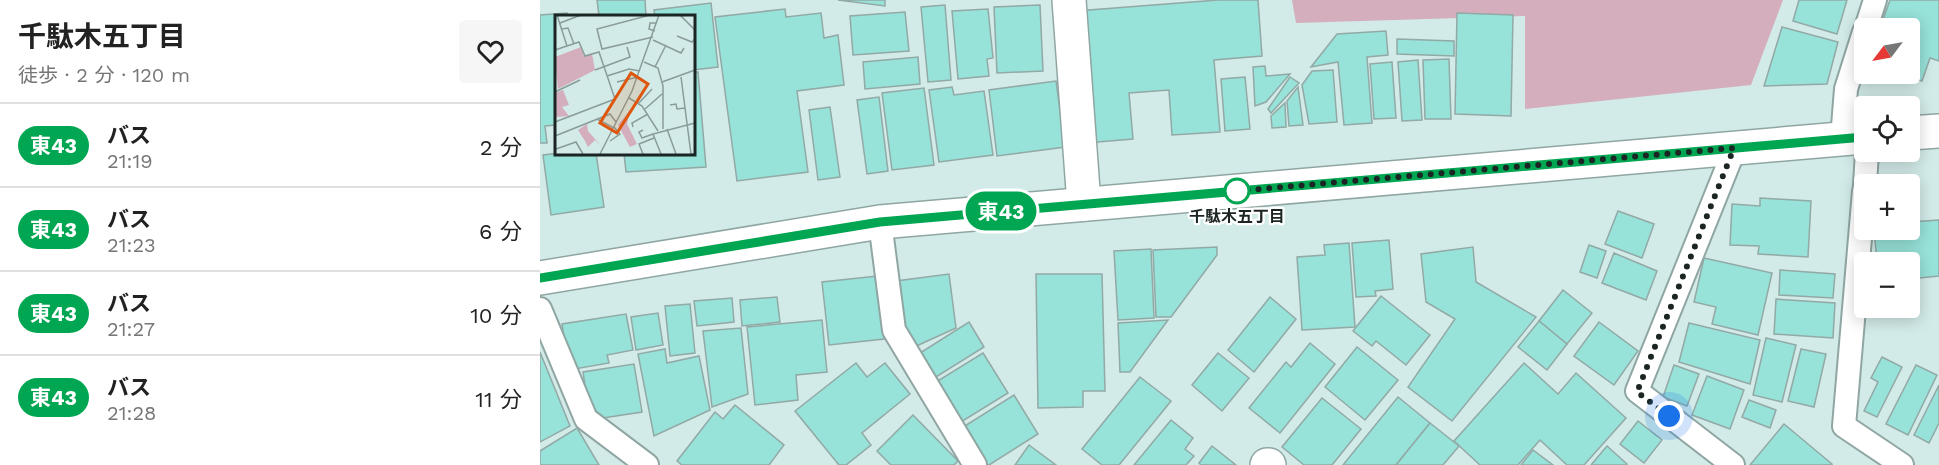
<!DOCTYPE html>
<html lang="ja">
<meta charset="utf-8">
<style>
:root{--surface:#fff;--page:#f6f6f6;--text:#222;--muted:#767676;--line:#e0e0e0}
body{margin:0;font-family:"Work Sans","Noto Sans JP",sans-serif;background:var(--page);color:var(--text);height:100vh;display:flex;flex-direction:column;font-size:22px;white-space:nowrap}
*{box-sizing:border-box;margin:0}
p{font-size:20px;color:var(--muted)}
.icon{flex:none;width:33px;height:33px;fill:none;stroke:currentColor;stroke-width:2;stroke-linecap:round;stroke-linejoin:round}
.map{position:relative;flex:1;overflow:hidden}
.side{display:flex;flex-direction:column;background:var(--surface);width:540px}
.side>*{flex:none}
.badge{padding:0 12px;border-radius:20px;font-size:21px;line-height:39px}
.needle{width:39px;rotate:238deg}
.fabs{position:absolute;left:1314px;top:18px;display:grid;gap:12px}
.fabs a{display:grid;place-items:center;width:66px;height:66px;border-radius:6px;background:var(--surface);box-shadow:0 3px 15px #0003;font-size:30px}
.you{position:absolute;width:30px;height:30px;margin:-15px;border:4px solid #fff;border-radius:50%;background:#1a73e8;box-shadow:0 0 0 9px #1a73e833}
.map>.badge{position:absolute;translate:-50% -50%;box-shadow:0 0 0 3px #fff}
.round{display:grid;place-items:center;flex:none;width:63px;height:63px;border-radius:6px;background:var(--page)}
.headline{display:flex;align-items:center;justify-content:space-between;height:102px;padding:0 18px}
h1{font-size:28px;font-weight:700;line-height:45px}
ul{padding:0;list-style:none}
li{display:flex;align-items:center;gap:18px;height:84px;padding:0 18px;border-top:2px solid var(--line)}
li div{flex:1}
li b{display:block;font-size:22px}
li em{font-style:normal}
li .badge{min-width:66px;font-weight:700;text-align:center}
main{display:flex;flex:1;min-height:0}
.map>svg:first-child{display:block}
.green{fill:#d5aebd}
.building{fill:#97e2d9;stroke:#92a9a6;stroke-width:1.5}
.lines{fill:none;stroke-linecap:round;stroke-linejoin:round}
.lane-casing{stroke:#8fa6a3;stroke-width:26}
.street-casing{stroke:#8fa6a3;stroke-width:36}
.secondary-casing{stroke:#8fa6a3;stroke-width:36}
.lane{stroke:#fff;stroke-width:22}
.street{stroke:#fff;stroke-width:33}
.secondary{stroke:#fff;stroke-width:33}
.line-casing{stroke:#fff;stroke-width:14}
.line{stroke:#00a651;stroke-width:9}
.walk{stroke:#1b2523;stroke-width:6;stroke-dasharray:0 10.8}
.stop-dot{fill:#fff;stroke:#00a651;stroke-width:3}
.labels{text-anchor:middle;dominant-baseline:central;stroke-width:4.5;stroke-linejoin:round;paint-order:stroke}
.stop-label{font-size:16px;font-weight:bold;fill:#1b2523;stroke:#fff}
.inset-road{fill:none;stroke:#899c99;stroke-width:1.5}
.view{fill:#de560d;fill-opacity:0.15;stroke:#de560d;stroke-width:3}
.inset-edge{fill:none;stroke:#1b2523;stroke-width:3}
</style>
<main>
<section class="side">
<div class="headline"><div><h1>千駄木五丁目</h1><p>徒歩 · 2 分 · 120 m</p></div><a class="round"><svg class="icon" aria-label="heart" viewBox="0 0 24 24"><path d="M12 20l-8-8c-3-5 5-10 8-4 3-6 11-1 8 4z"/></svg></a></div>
<ul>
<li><span class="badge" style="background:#00a651;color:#fff">東43</span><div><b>バス</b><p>21:19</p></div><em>2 分</em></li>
<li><span class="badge" style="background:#00a651;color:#fff">東43</span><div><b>バス</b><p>21:23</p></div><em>6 分</em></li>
<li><span class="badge" style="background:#00a651;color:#fff">東43</span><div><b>バス</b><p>21:27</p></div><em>10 分</em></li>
<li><span class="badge" style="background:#00a651;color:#fff">東43</span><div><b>バス</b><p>21:28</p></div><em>11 分</em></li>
</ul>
</section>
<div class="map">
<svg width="1399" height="465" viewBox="0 0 1399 465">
<rect width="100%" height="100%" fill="#d2ebe8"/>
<!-- green -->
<polygon class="green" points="752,0 1243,0 1211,85 985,109 985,16 756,23"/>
<!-- building -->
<g class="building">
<polygon points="57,0 105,0 106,16 59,16"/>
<polygon points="298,0 345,0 345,6"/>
<polygon points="678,0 718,0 722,56 674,60 680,132 632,135 629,90 589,93 593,139 546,143 536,11"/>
<polygon points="1259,0 1307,0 1297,34 1253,21"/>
<polygon points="1350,0 1399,0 1399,61 1390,58 1382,81 1367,76 1365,82 1350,76 1351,74 1370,74 1370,28 1340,28"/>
<polygon points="171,3 178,67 153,70 153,16 115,16 114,10"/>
<polygon points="405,5 411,80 388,82 381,7"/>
<polygon points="500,5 503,71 457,73 454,7"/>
<polygon points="245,9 246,17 281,13 284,38 298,35 304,85 257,91 268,172 197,181 175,17"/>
<polygon points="448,9 453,58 447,59 449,76 418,79 412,11"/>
<polygon points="365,12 369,51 313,55 310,16"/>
<polygon points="27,13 28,16 16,16 16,125 5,126 7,143 0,143 0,15"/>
<polygon points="917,13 973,15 971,116 915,114"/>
<polygon points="1242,27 1298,42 1287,84 1224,86"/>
<polygon points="846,31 848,55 827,57 832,123 804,125 798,62 771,67 797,34"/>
<polygon points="857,39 914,41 914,56 857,54"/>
<polygon points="378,57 380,84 325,89 323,62"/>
<polygon points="909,59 911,119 885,119 883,60"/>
<polygon points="878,60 882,120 862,121 858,62"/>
<polygon points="852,62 856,118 834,119 830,64"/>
<polygon points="725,66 726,76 750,74 726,102 715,106 713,67"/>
<polygon points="793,70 797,122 769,124 762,85 772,71"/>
<polygon points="158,72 166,167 86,172 84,153 153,153 153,73"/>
<polygon points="705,77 710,129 685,131 681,79"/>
<polygon points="750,77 759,83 731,113 728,109"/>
<polygon points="516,81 525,147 457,156 449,90"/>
<polygon points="412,87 414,95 444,91 453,155 399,162 389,90"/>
<polygon points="758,87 763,125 749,126 747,101"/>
<polygon points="384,88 394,165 352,170 342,93"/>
<polygon points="339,97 348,171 327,174 317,100"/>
<polygon points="745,103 746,127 732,128 731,116"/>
<polygon points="290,107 300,177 278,180 269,110"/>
<polygon points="20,153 56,153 64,207 11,215 3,155"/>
<polygon points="1220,198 1271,201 1268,257 1218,254 1219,246 1190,245 1192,204 1220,206"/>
<polygon points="1078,211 1114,224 1102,258 1065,244"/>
<polygon points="1399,220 1399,276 1370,279 1370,262 1337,262 1334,230 1370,230 1370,222"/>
<polygon points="849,240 853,289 835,291 836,296 816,297 812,243"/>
<polygon points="809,243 815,327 762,330 757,257 785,255 784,245"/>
<polygon points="1049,245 1066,251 1057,278 1040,272"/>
<polygon points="677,247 677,255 631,317 616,317 613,250"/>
<polygon points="933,247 936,282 996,317 912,421 868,387 915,319 886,302 881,254"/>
<polygon points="611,249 614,318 578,320 574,251"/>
<polygon points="1074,253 1117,271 1106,300 1062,283"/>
<polygon points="1164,258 1232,273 1218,335 1172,324 1176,307 1154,302"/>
<polygon points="1240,270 1295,274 1293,298 1239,295"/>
<polygon points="409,274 416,328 372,348 363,335 356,281"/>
<polygon points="496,274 562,274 565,391 543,391 543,407 498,408"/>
<polygon points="337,276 344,339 289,345 282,282"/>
<polygon points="1023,290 1052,313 1027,344 999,321"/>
<polygon points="841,296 890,335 866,365 836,341 832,346 813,331"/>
<polygon points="237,297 240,322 202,326 200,300"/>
<polygon points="730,297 756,319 714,372 688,350"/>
<polygon points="192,298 194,322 157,326 154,301"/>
<polygon points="1236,299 1295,303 1293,338 1234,334"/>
<polygon points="150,304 155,353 130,356 125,306"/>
<polygon points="118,313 123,345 96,350 91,317"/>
<polygon points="86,314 93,350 67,355 69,363 29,370 22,324"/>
<polygon points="282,320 287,372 256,375 258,400 215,405 207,327"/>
<polygon points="628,320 590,372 580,372 578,323"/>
<polygon points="999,321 1027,344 1007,370 978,347"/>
<polygon points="429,322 444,347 396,377 380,353"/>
<polygon points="1059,322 1098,351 1074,385 1034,356"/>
<polygon points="1149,323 1220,340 1210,384 1139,362"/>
<polygon points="201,328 208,394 172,407 163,331"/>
<polygon points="1226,338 1256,345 1242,402 1213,395"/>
<polygon points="770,343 795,364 740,433 709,408 746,362 751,367"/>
<polygon points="817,347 858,380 825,420 785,387"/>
<polygon points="125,349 127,363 159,356 170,410 114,436 98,354"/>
<polygon points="1261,349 1286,354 1274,407 1248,401"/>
<polygon points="0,352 30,426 0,442"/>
<polygon points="443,353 468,393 421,422 396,382"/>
<polygon points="678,353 709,378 682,411 652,385"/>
<polygon points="1342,357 1362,367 1337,417 1324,411 1338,382 1331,378"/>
<polygon points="316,363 327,377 345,363 370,394 322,433 331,445 306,465 299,465 255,411"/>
<polygon points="984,363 1018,394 1036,373 1086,418 1044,465 1027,465 1000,440 978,465 940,465 914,441"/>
<polygon points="94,364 102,412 50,420 43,372"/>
<polygon points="1134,365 1159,374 1147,406 1123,397"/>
<polygon points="1376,365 1397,375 1368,435 1346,424"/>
<polygon points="1167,376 1204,390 1190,429 1152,415"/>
<polygon points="600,377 631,401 579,465 562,465 542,449"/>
<polygon points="1399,385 1399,423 1389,443 1374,435"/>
<polygon points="474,395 498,434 449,465 443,465 420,429"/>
<polygon points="858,397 890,423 856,465 803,465"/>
<polygon points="782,398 821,429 792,465 764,465 742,447"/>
<polygon points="1209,400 1236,410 1230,428 1202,417"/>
<polygon points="195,405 244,445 229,465 142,465 137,461 175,412 183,419"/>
<polygon points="373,415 418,461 414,465 351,465 337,451"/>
<polygon points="631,420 653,438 645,449 654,456 646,465 594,465"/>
<polygon points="1098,421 1122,440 1104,463 1080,444"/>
<polygon points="890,423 919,446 903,465 856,465"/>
<polygon points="1244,424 1292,464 1292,465 1210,465"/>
<polygon points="37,428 59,465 0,465 0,451"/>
<polygon points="489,445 516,465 475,465"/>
<polygon points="672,446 696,465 661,465 659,463"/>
<polygon points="1067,446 1087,464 1087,465 1051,465"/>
<polygon points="993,450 1013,465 981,465"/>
</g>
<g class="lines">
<!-- lane casing -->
<g class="lane-casing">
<g id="lane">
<polyline points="1326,28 1335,0"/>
<polyline points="1302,139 1306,89 1324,32"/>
<polyline points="1325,184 1327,152"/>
<polyline points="1324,191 1304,426 1362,465"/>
<polyline points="340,222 354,330 435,465"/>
<polyline points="0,309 46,419 107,465"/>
<polyline points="1193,465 1097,391 1195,148"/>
</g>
</g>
<!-- street casing -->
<g class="street-casing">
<g id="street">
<polyline points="529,0 544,204"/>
<polyline points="727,465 729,465"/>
</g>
</g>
<!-- secondary casing -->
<g class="secondary-casing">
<g id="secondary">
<polyline points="1370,133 1399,131"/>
<polyline points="0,278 340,222 1324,137"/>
</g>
</g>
<!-- lane -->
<use href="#lane" class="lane"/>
<!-- street -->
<use href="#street" class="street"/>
<!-- secondary -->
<use href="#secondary" class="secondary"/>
</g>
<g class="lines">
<!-- line casing -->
<g class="line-casing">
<polyline id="line" points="0,278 340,222 1324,137"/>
</g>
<!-- line -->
<use href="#line" class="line"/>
<!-- walk -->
<polyline class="walk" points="697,191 1194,148 1097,392 1129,416"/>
</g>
<!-- markers -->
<circle class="stop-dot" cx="697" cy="191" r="12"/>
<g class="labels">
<!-- stop labels -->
<g class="stop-label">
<text x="697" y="216">千駄木五丁目</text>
</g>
</g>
<!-- overview -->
<g transform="translate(15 15)">
<rect width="140" height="140" fill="#d2ebe8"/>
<path d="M26,32L29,41L37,39L40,55L3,74L0,42ZM8,75L14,90L7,92L14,101L1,102L0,106V78ZM75,95L72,109L82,129L75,132L63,110ZM32,109L33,116L47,132L40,125L33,132L30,126L23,115Z" fill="#d5aebd"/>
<path class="inset-road" d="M2,0L12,31M95,0L42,14L47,34L98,22M125,0L140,15M5,8L26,0M7,14L13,13L19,29M100,16L94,14L95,8H102M122,21L137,27L140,24M98,25L126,38L129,33M0,35L24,27L30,41L44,37L60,84L0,107M89,47L103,53L108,71V114M100,52L111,30M40,55L75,42L72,32M52,61L74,54L85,56M126,62L136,139H140M62,67L83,62M107,67L140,55M0,77L25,65M74,83L87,91L103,116M83,89L97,74M115,90L121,89L122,94L130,93M90,94L107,79M42,104L59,113M78,112L77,108L93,99M112,114L121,139M88,115L84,117L87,123L98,119M0,121L55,99L61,107M55,126L65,119L59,112M1,134L21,127L28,139M45,139L77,76L104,0M88,139L84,129L99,123M106,139L98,119L140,108"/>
<path class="view" d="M76,58L93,69L62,118L45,108Z"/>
<rect width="140" height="140" class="inset-edge"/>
</g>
</svg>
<div class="fabs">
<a><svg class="needle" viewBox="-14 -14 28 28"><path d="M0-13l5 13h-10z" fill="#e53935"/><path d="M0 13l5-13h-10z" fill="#767676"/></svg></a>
<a><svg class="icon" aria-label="locate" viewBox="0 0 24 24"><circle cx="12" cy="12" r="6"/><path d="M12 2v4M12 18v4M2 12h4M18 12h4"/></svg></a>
<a>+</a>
<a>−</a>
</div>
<div class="you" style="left:1129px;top:416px"></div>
<b class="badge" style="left:461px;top:211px;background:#00a651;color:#fff">東43</b>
</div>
</main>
